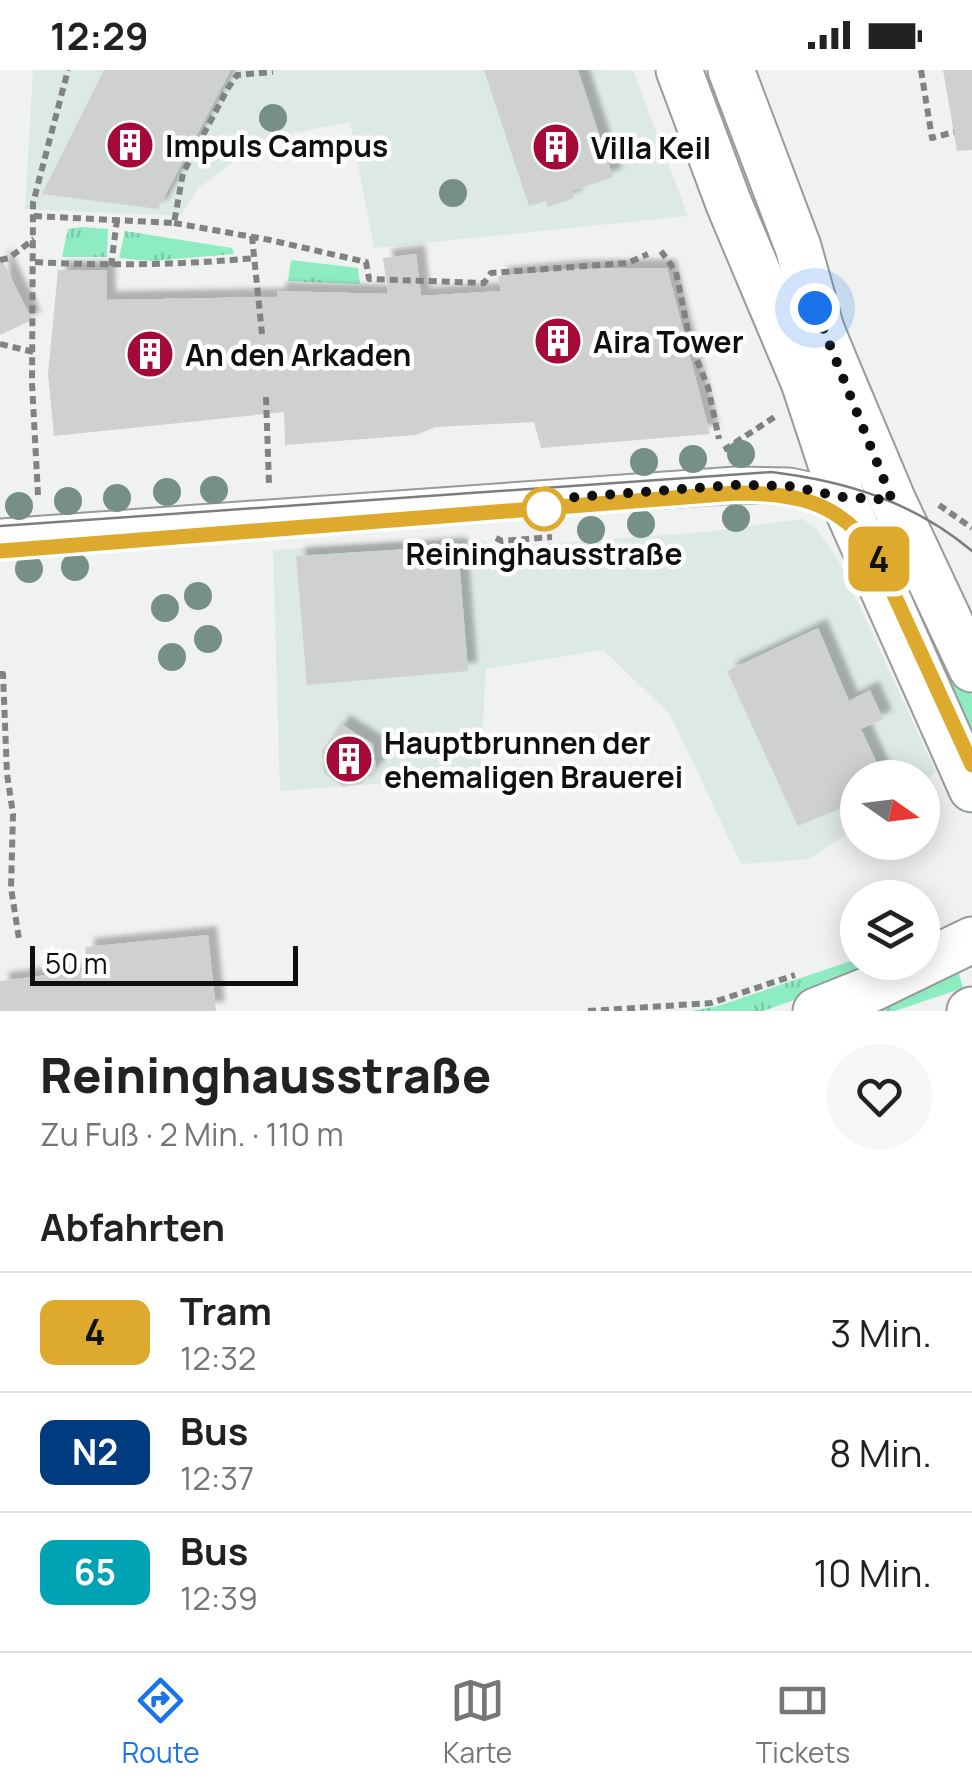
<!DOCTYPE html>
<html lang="de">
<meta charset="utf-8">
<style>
:root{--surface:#fff;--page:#f6f6f6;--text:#222;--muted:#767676;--line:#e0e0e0;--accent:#1a73e8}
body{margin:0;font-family:Manrope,sans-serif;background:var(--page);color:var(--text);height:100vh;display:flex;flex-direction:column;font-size:38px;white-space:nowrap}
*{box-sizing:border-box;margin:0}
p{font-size:32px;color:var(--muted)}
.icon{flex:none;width:55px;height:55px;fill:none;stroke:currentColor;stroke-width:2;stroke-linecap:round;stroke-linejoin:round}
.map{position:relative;height:941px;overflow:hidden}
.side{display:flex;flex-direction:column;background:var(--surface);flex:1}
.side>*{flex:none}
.badge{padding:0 20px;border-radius:15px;font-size:35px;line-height:65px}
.needle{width:65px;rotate:104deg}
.fabs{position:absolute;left:840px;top:690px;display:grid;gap:20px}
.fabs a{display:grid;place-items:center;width:100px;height:100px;border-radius:50%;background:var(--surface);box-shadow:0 5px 25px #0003;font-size:50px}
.scale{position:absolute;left:30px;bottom:25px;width:268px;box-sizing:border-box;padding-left:10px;border:5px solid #0e0f0e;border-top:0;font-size:28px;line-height:35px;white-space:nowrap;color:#0e0f0e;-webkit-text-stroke:8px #fefffe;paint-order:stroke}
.you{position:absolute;width:50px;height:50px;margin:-25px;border:8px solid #fff;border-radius:50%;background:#1a73e8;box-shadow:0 0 0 15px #1a73e833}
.map>.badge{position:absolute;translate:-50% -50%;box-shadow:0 0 0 5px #fff}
h2{padding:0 40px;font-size:38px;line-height:90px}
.round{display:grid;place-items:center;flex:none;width:105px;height:105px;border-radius:52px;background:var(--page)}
.summary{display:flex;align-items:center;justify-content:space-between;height:170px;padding:0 40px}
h1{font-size:48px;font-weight:800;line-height:75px}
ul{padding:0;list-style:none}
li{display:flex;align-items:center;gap:30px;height:120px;padding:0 40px;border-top:2px solid var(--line)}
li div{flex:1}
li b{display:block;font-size:38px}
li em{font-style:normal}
li .badge{min-width:110px;font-weight:700;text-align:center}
.status{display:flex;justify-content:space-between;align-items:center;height:70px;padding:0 50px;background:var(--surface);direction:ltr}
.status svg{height:28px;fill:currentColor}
.tabs{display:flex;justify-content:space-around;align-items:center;height:140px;border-top:2px solid var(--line);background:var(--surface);font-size:28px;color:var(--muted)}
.tabs a{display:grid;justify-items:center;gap:5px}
.tabs .active{color:var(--accent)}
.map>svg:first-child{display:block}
.built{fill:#dde9e3}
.grass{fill:url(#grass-tufts)}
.building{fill:#ced1cf;filter:url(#shadow)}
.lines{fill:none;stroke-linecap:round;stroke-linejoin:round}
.minor-casing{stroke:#979b99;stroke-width:39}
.major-casing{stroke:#979b99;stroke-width:49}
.path{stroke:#818382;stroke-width:6;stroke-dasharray:8 5;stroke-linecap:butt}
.minor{stroke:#fff;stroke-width:35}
.major{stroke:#fff;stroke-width:45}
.tram{stroke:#7c7e7d;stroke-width:2.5}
.tree{fill:#769085}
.line-casing{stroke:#fff;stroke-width:22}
.line{stroke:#deaa2e;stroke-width:15}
.walk{stroke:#0e0f0e;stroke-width:10;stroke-dasharray:0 18}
.stop-dot{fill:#fff;stroke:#deaa2e;stroke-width:5}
.labels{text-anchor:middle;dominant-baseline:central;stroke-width:9;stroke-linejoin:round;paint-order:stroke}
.poi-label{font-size:30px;font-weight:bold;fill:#0e0f0e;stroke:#fefffe;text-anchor:start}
.stop-label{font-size:30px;font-weight:bold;fill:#0e0f0e;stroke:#fefffe}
</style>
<div class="status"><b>12:29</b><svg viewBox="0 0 49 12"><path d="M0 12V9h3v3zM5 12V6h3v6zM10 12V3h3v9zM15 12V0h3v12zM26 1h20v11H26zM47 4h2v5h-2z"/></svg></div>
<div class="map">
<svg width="972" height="941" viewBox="0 0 972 941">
<defs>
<pattern id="grass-tufts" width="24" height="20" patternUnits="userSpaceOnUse" patternTransform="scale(2.5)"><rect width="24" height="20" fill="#8eecc2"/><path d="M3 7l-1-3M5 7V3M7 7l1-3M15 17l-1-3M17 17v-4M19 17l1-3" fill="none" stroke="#79c9a6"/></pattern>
<filter id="shadow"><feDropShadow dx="9" dy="-9" stdDeviation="2.5" flood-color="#0004"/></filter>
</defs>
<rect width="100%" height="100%" fill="#eff2f0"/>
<!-- built -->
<g class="built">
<polygon points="33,0 633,0 688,146 374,178 350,52 264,69 198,118 181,146 25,139"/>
<polygon points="802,449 816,458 838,490 936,702 923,713 922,708 858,708 857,757 809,789 741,794 670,644 603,580 486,599 480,706 280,721 273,480 478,468 498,477 708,462"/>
</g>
<!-- grass -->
<g class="grass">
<polygon points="81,157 108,159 107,187 62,187 68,159"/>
<polygon points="125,161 232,178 234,184 152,191 119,188"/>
<polygon points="291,190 358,198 360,214 288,211"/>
<polygon points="878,440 889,442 972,626 972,673 872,445"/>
<polygon points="857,889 858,892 883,893 826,919 763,941 691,941 718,936"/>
<polygon points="957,896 963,918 895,941 871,941"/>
</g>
<!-- building -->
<g class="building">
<polygon points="104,0 231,0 158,139 42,124"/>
<polygon points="484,0 578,0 613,107 571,121 574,128 548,137 546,131 529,136"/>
<polygon points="943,0 972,0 972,80 957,81"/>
<polygon points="416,184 421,226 501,221 498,206 572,199 667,198 710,364 541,378 534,352 436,357 416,365 285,375 284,342 54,366 48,304 58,200 106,200 107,230 277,227 277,221 388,224 383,188"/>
<polygon points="0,186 32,250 0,265"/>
<polygon points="458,476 468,601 307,615 296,486"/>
<polygon points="818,558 849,631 870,620 883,649 861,659 884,708 858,708 858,731 798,756 727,601"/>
<polygon points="341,654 373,674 376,698 362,714 343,717 324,703 322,681"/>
<polygon points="208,865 216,941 0,941 0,911 87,900 85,877"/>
</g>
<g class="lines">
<!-- minor casing -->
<g class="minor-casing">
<polyline id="minor" points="0,467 736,415 789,416 842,427"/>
</g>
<!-- major casing -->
<g class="major-casing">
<g id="major">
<polyline points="679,0 729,134 804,312 842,427 972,719"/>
<polyline points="731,0 798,177 821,259 837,298 893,431 972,599"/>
<polyline points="816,941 871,919 972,870"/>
<polyline points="970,941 972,940"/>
</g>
</g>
<!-- path -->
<g class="path">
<polyline points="921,0 932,68 954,62"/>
<polyline points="34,146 174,153 183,103 228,18 237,5 273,2"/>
<polyline points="174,153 270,170 366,192 369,209 484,213 491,203 628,193 648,184"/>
<polyline points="252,166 262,264"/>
<polyline points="661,181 676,202 691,276 708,317 719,369"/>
<polyline points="0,190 9,188 34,169"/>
<path d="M35,192C109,196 180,195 255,188"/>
<polyline points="111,196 117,150"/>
<polyline points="0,274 34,282"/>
<polyline points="266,327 269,414"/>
<polyline points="724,380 776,346"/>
<polyline points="38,425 32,313 33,133 68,0"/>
<polyline points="939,435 972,458"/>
<polyline points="496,468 502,471 552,467"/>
<polyline points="0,604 3,604 7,704 13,744 11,818 19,869"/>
<polyline points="588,941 711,933 795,905"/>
</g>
<!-- minor -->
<use href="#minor" class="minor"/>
<!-- major -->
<use href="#major" class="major"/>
<!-- tram -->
<g class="tram">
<path d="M0,456L771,402C846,411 914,432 972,481"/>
<path d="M0,481L736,423C796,423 837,431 874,481L972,695"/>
</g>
</g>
<!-- trees -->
<g class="tree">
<circle cx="273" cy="48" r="14"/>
<circle cx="453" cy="123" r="14"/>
<circle cx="741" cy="384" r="14"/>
<circle cx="693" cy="389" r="14"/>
<circle cx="644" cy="392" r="14"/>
<circle cx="214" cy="420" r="14"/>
<circle cx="167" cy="422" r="14"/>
<circle cx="117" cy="428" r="14"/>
<circle cx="68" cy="431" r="14"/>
<circle cx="19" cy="436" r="14"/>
<circle cx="736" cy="448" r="14"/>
<circle cx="641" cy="454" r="14"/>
<circle cx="591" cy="460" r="14"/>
<circle cx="75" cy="497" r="14"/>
<circle cx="29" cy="499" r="14"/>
<circle cx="198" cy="526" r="14"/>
<circle cx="165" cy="538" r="14"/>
<circle cx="208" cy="569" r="14"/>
<circle cx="172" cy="587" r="14"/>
</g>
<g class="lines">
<!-- line casing -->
<g class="line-casing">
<path id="line" d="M0,481L736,423C796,423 837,431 874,481L972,695"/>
</g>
<!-- line -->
<use href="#line" class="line"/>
<!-- walk -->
<polyline class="walk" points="544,439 550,429 736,415 789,416 842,427 892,430 815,238"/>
</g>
<!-- icons -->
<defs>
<g id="building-disc" transform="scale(2.5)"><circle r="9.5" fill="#a50938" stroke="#fefffe"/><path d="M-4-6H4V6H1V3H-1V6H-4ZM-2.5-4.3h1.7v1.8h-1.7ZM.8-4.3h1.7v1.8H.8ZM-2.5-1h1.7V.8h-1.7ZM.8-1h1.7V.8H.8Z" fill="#fff"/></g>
</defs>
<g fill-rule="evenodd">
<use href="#building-disc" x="130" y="75"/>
<use href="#building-disc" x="556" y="77"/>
<use href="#building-disc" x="558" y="271"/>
<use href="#building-disc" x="150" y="284"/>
<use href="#building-disc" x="349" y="689"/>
</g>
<!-- markers -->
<circle class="stop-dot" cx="544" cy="439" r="20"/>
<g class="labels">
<!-- poi labels -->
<g class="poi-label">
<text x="165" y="75">Impuls Campus</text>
<text x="591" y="77">Villa Keil</text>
<text x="593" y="271">Aira Tower</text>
<text x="185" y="284">An den Arkaden</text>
<text x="384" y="672">Hauptbrunnen der<tspan x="384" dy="34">ehemaligen Brauerei</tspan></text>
</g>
<!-- stop labels -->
<g class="stop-label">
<text x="544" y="483">Reininghausstraße</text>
</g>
</g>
</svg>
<div class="fabs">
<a><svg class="needle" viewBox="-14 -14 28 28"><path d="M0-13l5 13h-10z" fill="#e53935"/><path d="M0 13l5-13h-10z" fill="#767676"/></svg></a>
<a><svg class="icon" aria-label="layers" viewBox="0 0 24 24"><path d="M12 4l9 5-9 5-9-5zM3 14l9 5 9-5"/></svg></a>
</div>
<div class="scale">50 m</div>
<div class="you" style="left:815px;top:238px"></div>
<b class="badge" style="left:879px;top:489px;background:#deaa2e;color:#111">4</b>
</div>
<section class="side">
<div class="summary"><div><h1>Reininghausstraße</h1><p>Zu Fuß · 2 Min. · 110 m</p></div><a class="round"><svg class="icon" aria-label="heart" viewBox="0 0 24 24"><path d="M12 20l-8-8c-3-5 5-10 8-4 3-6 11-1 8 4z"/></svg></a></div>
<h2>Abfahrten</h2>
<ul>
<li><span class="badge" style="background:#deaa2e;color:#111">4</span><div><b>Tram</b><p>12:32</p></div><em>3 Min.</em></li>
<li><span class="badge" style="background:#003b80;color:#fff">N2</span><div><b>Bus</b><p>12:37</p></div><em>8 Min.</em></li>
<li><span class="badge" style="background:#00a3b4;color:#fff">65</span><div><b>Bus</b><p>12:39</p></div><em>10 Min.</em></li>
</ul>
</section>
<nav class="tabs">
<a class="active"><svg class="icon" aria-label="directions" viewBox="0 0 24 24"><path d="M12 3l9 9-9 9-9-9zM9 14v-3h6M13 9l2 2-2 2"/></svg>Route</a>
<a><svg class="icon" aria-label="map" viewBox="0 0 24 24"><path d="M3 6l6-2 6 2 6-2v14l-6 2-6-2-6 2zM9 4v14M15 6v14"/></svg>Karte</a>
<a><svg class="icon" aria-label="tickets" viewBox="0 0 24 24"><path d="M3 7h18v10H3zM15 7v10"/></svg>Tickets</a>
</nav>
